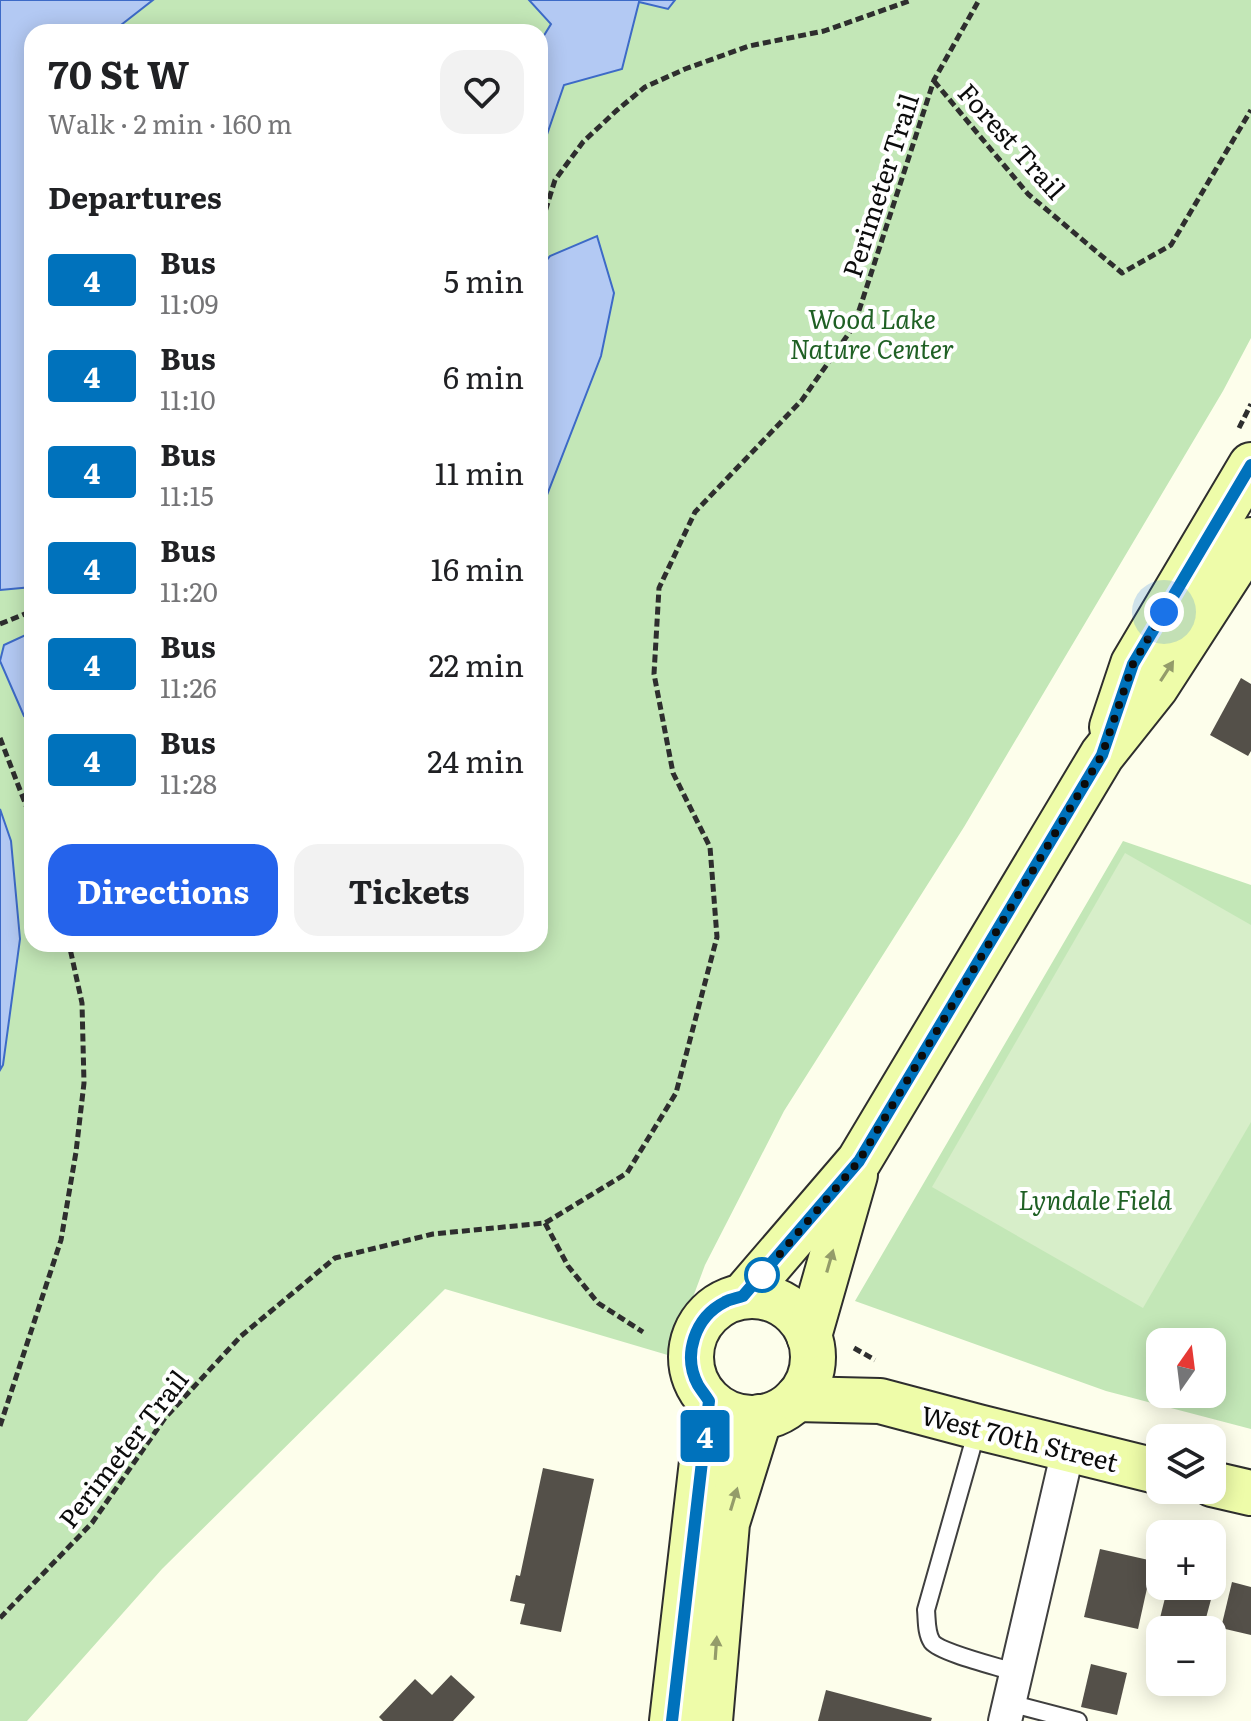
<!DOCTYPE html>
<meta charset="utf-8">
<style>
:root{--surface:#fff;--page:#f2f2f2;--text:#202124;--muted:#757577;--accent:#2563eb}
body{margin:0;font-family:Literata,serif;background:var(--page);color:var(--text);height:100vh;display:flex;flex-direction:column;font-size:30px;white-space:nowrap}
*{box-sizing:border-box;margin:0}
p{font-size:26px;color:var(--muted)}
.icon{flex:none;width:44px;height:44px;fill:none;stroke:currentColor;stroke-width:2;stroke-linecap:round;stroke-linejoin:round}
.map{position:relative;flex:1;overflow:hidden}
.drawer{position:absolute;left:24px;top:24px;width:524px;height:928px;display:flex;flex-direction:column;background:var(--surface);border-radius:24px;box-shadow:0 4px 20px #0003}
.drawer>*{flex:none}
.badge{padding:0 16px;border-radius:6px;font-size:28px;line-height:52px}
.needle{width:52px;rotate:14deg}
.tools{position:absolute;left:1146px;top:1328px;display:grid;gap:16px}
.tools a{display:grid;place-items:center;width:80px;height:80px;border-radius:16px;background:var(--surface);box-shadow:0 4px 20px #0003;font-size:40px}
.you{position:absolute;width:40px;height:40px;margin:-20px;border:6px solid #fff;border-radius:50%;background:#1a73e8;box-shadow:0 0 0 12px #1a73e833}
.map>.badge{position:absolute;translate:-50% -50%;box-shadow:0 0 0 4px #fff}
h2{padding:0 24px;font-size:30px;line-height:72px}
.round{display:grid;place-items:center;flex:none;width:84px;height:84px;border-radius:24px;background:var(--page)}
.summary{display:flex;align-items:center;justify-content:space-between;height:136px;padding:0 24px}
h1{font-size:38px;font-weight:700;line-height:60px}
.action{display:flex;gap:16px;margin-top:auto;padding:16px 24px}
.action a{flex:1;height:92px;border-radius:24px;background:var(--accent);color:#fff;font-size:32px;font-weight:700;line-height:92px;text-align:center}
.action a+a{background:var(--page);color:var(--text)}
ul{padding:0;list-style:none}
li{display:flex;align-items:center;gap:24px;height:96px;padding:0 24px}
li div{flex:1}
li b{display:block;font-size:30px}
li em{font-style:normal}
li .badge{min-width:88px;font-weight:700;text-align:center}
.map>svg:first-child{display:block}
.green{fill:#c3e7b7;fill-rule:evenodd}
.pitch{fill:#d7eec9}
.water{fill:#b3c9f3;stroke:#3d6ac7;stroke-width:2}
.building{fill:#545049}
.lines{fill:none;stroke-linecap:round;stroke-linejoin:round}
.lane-casing{stroke:#3f3f3f;stroke-width:20}
.street-casing{stroke:#3f3f3f;stroke-width:36}
.secondary-casing{stroke:#2e2e2e;stroke-width:48}
.path{stroke:#2e2e2e;stroke-width:5;stroke-dasharray:8 4;stroke-linecap:butt}
.lane{stroke:#fff;stroke-width:16}
.street{stroke:#fff;stroke-width:32}
.secondary{stroke:#eefca9;stroke-width:44}
.oneway{fill:#949c6a}
.line-casing{stroke:#fff;stroke-width:18}
.line{stroke:#0072bc;stroke-width:12}
.walk{stroke:#0c0c0c;stroke-width:8;stroke-dasharray:0 14.4}
.stop-dot{fill:#fff;stroke:#0072bc;stroke-width:4}
.labels{text-anchor:middle;dominant-baseline:central;stroke-width:8;stroke-linejoin:round;paint-order:stroke}
.street-label{font-size:26px;fill:#0c0c0c;stroke:#fff}
.park-label{font-size:26px;font-style:italic;fill:#1f6024;stroke:#fff}
</style>
<div class="map">
<svg width="1251" height="1721" viewBox="0 0 1251 1721">
<rect width="100%" height="100%" fill="#fdfeeb"/>
<!-- green -->
<g class="green">
<path d="M0,0H1251V338L1223,391L964,827L784,1111L705,1265L671,1356L445,1289L162,1569L27,1721H0ZM32,32H540V944H32Z"/>
<path d="M1123,841L1251,885V1429L1106,1391L855,1301ZM1160,1342H1212V1394H1160Z"/>
</g>
<!-- pitch -->
<polygon class="pitch" points="1125,853 1251,925 1251,1122 1143,1308 932,1187"/>
<!-- water -->
<g class="water">
<polygon points="0,0 153,0 112,32 32,32 32,587 0,590"/>
<polygon points="529,0 675,0 668,9 639,2 622,69 564,85 540,155 540,42 551,24"/>
<polygon points="597,236 614,293 601,356 540,513 540,268 550,256"/>
<polygon points="32,632 32,722 24,716 0,661 4,645"/>
<polygon points="0,809 11,841 20,939 3,1065 0,1070"/>
</g>
<!-- building -->
<g class="building">
<polygon points="1241,678 1251,684 1251,751 1248,756 1210,735"/>
<polygon points="543,1468 594,1479 561,1632 520,1624 525,1604 510,1601 516,1575 520,1576"/>
<polygon points="1100,1549 1153,1561 1138,1629 1084,1617"/>
<polygon points="1212,1580 1216,1581 1203,1629 1160,1618 1168,1586 1212,1586"/>
<polygon points="1232,1582 1251,1587 1251,1635 1221,1628"/>
<polygon points="1091,1664 1127,1673 1117,1715 1081,1707"/>
<polygon points="451,1675 475,1697 453,1721 383,1721 379,1717 415,1679 432,1695"/>
<polygon points="826,1690 932,1718 931,1721 818,1721"/>
</g>
<g class="lines">
<!-- lane casing -->
<g class="lane-casing">
<g id="lane">
<path d="M977,1430L926,1610C927,1620 926,1633 932,1642C941,1653 1000,1667 1017,1673"/>
<polyline points="1009,1703 1078,1721"/>
</g>
</g>
<!-- street casing -->
<g class="street-casing">
<polyline id="street" points="1005,1721 1068,1450"/>
</g>
<!-- secondary casing -->
<g class="secondary-casing">
<g id="secondary">
<polyline points="1112,727 1133,664 1251,465"/>
<polyline points="743,1296 859,1161 1102,755 1156,687 1251,540"/>
<circle cx="752" cy="1357" r="61"/>
<polyline points="809,1336 855,1175"/>
<polyline points="796,1399 880,1401 978,1427 1160,1472"/>
<polyline points="1212,1484 1251,1493"/>
<polyline points="672,1721 709,1401"/>
<polyline points="710,1721 727,1523 760,1417"/>
</g>
</g>
<!-- path -->
<g class="path">
<polyline points="934,81 1028,194 1122,273 1171,245 1251,110"/>
<polyline points="540,221 544,215 555,180 583,142 616,111 645,87 685,69 749,46 824,31 912,0"/>
<polyline points="1239,428 1251,404"/>
<polyline points="0,624 32,611"/>
<polyline points="0,738 32,821"/>
<polyline points="545,1223 568,1266 598,1303 643,1332"/>
<polyline points="854,1348 875,1360"/>
<path d="M677,1381C671,1344 673,1315 706,1291"/>
<polyline points="0,1426 61,1240 76,1152 84,1083 82,1003 69,944"/>
<polyline points="0,1618 92,1523 165,1418 241,1336 335,1258 433,1234 545,1223 627,1173 676,1093 717,937 710,847 673,773 654,674 659,588 695,512 802,400 854,326 934,80 979,0"/>
</g>
<!-- lane -->
<use href="#lane" class="lane"/>
<!-- street -->
<use href="#street" class="street"/>
<!-- secondary -->
<use href="#secondary" class="secondary"/>
</g>
<!-- one-way arrows -->
<defs><path id="oneway-solid" d="M-6-.8H1V-3.2L6.5 0L1 3.2V.8H-6Z" transform="scale(2)"/></defs>
<g class="oneway">
<use href="#oneway-solid" transform="translate(1167 671) rotate(-57)"/>
<use href="#oneway-solid" transform="translate(830 1261) rotate(-74)"/>
<use href="#oneway-solid" transform="translate(734 1499) rotate(-73)"/>
<use href="#oneway-solid" transform="translate(716 1648) rotate(-86)"/>
</g>
<g class="lines">
<!-- line casing -->
<g class="line-casing">
<path id="line" d="M672,1721L709,1401C706,1396 701,1390 698,1385C682,1355 695,1317 725,1302C730,1299 738,1298 743,1296L859,1161L1102,755L1133,664L1251,465"/>
</g>
<!-- line -->
<use href="#line" class="line"/>
<!-- walk -->
<polyline class="walk" points="762,1275 757,1281 859,1161 1102,755 1133,664 1164,612"/>
</g>
<!-- markers -->
<circle class="stop-dot" cx="762" cy="1275" r="16"/>
<g class="labels">
<!-- street labels -->
<g class="street-label">
<text transform="translate(1013 140) rotate(48)">Forest Trail</text>
<text transform="translate(879 185) rotate(-72)">Perimeter Trail</text>
<text transform="translate(1020 1437) rotate(14)">West 70th Street</text>
<text transform="translate(122 1448) rotate(-52)">Perimeter Trail</text>
</g>
<!-- park labels -->
<g class="park-label">
<text x="872" y="317">Wood Lake<tspan x="872" dy="30">Nature Center</tspan></text>
<text x="1095" y="1198">Lyndale Field</text>
</g>
</g>
</svg>
<div class="tools">
<a><svg class="needle" viewBox="-14 -14 28 28"><path d="M0-13l5 13h-10z" fill="#e53935"/><path d="M0 13l5-13h-10z" fill="#757577"/></svg></a>
<a><svg class="icon" aria-label="layers" viewBox="0 0 24 24"><path d="M12 4l9 5-9 5-9-5zM3 14l9 5 9-5"/></svg></a>
<a>+</a>
<a>−</a>
</div>
<div class="you" style="left:1164px;top:612px"></div>
<b class="badge" style="left:705px;top:1436px;background:#0072bc;color:#fff">4</b>
<section class="drawer">
<div class="summary"><div><h1>70 St W</h1><p>Walk · 2 min · 160 m</p></div><a class="round"><svg class="icon" aria-label="heart" viewBox="0 0 24 24"><path d="M12 20l-8-8c-3-5 5-10 8-4 3-6 11-1 8 4z"/></svg></a></div>
<h2>Departures</h2>
<ul>
<li><span class="badge" style="background:#0072bc;color:#fff">4</span><div><b>Bus</b><p>11:09</p></div><em>5 min</em></li>
<li><span class="badge" style="background:#0072bc;color:#fff">4</span><div><b>Bus</b><p>11:10</p></div><em>6 min</em></li>
<li><span class="badge" style="background:#0072bc;color:#fff">4</span><div><b>Bus</b><p>11:15</p></div><em>11 min</em></li>
<li><span class="badge" style="background:#0072bc;color:#fff">4</span><div><b>Bus</b><p>11:20</p></div><em>16 min</em></li>
<li><span class="badge" style="background:#0072bc;color:#fff">4</span><div><b>Bus</b><p>11:26</p></div><em>22 min</em></li>
<li><span class="badge" style="background:#0072bc;color:#fff">4</span><div><b>Bus</b><p>11:28</p></div><em>24 min</em></li>
</ul>
<div class="action"><a>Directions</a><a>Tickets</a></div>
</section>
</div>
